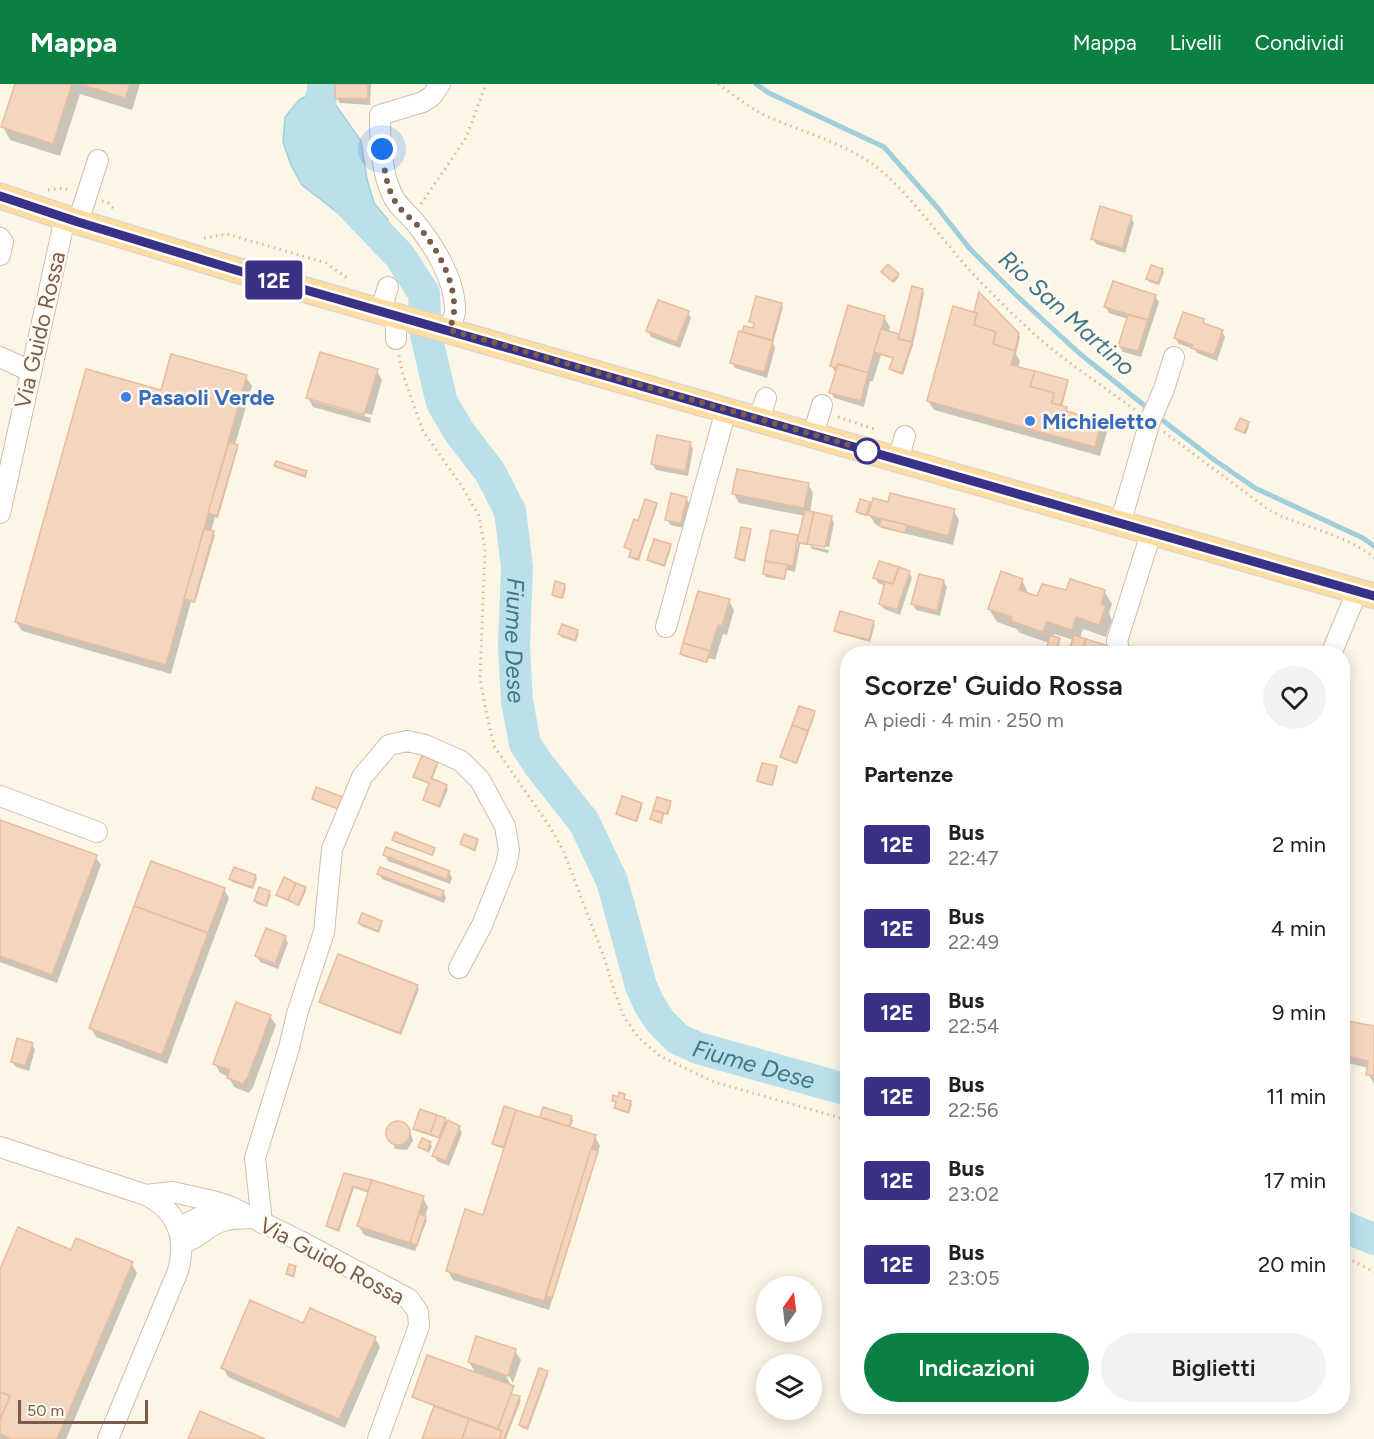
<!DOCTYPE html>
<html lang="it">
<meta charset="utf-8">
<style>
:root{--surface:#fff;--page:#f2f2f2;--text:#202124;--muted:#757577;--accent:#0b8043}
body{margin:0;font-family:Figtree,sans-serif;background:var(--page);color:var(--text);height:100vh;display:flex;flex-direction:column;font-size:22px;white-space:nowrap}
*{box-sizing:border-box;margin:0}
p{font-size:20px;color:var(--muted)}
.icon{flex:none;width:33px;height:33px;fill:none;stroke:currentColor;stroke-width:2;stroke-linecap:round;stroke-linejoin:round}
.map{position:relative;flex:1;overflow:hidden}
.panel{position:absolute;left:840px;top:562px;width:510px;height:768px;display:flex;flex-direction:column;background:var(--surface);border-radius:24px;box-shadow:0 3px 15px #0003}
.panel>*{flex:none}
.badge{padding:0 12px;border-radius:4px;font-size:21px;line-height:39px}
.needle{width:39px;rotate:14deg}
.tools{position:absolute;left:756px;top:1192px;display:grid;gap:12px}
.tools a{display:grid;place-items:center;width:66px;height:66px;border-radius:50%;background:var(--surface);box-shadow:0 3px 15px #0003;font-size:30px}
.scale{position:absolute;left:18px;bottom:15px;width:130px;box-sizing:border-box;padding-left:6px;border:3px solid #795d4a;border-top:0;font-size:16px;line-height:21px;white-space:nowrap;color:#795d4a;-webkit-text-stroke:4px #fff9ef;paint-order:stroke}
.you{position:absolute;width:30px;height:30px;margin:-15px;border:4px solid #fff;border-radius:50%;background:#1a73e8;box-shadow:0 0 0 9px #1a73e833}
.map>.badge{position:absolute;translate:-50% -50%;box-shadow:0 0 0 3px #fff}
h2{padding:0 24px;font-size:22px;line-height:54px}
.round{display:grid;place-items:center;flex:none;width:63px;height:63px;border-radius:32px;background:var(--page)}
.overview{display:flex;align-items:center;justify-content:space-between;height:102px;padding:0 24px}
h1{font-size:28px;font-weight:600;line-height:45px}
.action{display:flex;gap:12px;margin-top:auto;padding:12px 24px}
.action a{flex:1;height:69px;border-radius:36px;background:var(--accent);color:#fff;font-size:24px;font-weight:600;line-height:69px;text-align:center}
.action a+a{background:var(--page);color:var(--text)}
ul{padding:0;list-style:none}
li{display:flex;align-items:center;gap:18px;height:84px;padding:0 24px}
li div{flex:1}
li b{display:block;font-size:22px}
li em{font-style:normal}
li .badge{min-width:66px;font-weight:700;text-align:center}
header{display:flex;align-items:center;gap:36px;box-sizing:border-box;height:84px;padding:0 30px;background:var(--accent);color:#fff}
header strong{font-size:28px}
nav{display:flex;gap:33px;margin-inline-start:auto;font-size:21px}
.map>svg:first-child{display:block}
.water{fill:#bae0e9;stroke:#a0cfdb;stroke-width:1.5}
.shadow{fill:#0003;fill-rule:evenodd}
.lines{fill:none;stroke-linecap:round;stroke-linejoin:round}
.stream{stroke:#a0cfdb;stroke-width:5}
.river{stroke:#bae0e9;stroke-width:32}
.building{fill:#f4d6be;stroke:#e8bd9d;stroke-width:1.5}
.minor-casing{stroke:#d0beac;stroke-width:22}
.major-casing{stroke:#dcd5d0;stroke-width:27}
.path{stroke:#dab9a0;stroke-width:3;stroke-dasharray:1.5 4.5;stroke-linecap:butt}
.minor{stroke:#fff;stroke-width:20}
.major{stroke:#fede9e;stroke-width:24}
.line-casing{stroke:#fff;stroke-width:14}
.line{stroke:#393185;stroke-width:9}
.walk{stroke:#795d4a;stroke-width:6;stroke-dasharray:0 10.8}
.shop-dot{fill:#3f7fe0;stroke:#fff9ef;stroke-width:2}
.stop-dot{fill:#fff;stroke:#393185;stroke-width:3}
.labels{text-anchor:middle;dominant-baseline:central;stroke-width:5;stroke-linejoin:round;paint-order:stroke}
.street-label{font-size:22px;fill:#795d4a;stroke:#fff9ef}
.shop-label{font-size:22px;font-weight:bold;fill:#366cbe;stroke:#fff9ef;text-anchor:start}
.water-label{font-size:24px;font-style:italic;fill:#3f7786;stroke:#fff9ef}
</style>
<header>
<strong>Mappa</strong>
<nav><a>Mappa</a><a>Livelli</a><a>Condividi</a></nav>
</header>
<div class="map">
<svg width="1374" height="1355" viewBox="0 0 1374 1355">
<rect width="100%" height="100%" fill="#fdf6e7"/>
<!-- water -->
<polygon class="water" points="312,8 334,10 335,20 361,57 367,95 374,119 388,136 374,157 302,101 291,81 283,58 285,33 299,16"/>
<!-- shadow -->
<g class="shadow">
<polygon points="16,0 140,0 132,26 80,10 60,72 10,56 3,43"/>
<polygon points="337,0 371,0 370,21 340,19 336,13"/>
<polygon points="1131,133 1134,139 1125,169 1096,160 1092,154"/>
<polygon points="1162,186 1164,188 1159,201 1149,198 1147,195"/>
<polygon points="884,190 898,191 899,193 894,199"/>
<polygon points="922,206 924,209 913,261 903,291 892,287 891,285 894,275 881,271 873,297 870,297 864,323 834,314 831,308 836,290 832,282 884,233 890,243 888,249 900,251"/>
<polygon points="1155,212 1159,218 1141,273 1123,268 1119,262 1128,235 1109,229 1106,223"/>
<polygon points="781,220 783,223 773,259 775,264 767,294 735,284 732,278 740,248 754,246 755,241 751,238"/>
<polygon points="688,228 691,234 680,264 651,253 648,247"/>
<polygon points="975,228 1018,250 1020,253 1016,270 1020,277 1018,284 1067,298 1068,300 1062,323 1066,324 1069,329 1101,338 1107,348 1100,372 934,326 928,317 977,231"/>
<polygon points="1203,236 1207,242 1222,247 1225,253 1217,277 1197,269 1194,265 1179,260 1175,254"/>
<polygon points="377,287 382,296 372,331 313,314 313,317 371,334 370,339 313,323 308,314"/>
<polygon points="246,293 252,302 235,361 238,364 218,434 215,433 211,448 215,451 195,519 191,518 171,590 22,547 16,538 162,308"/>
<polygon points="1248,339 1249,342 1246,350 1238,347 1237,345"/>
<polygon points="690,359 693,365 688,392 656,386 652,380"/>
<polygon points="276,382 306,388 306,394 277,384"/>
<path d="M808,400L813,409L810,429L831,433L834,439L829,463L811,459V462L829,466L828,469L812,465L808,457V461L800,460L795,488L787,486L785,496L766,493L764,490L772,447L797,452L799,455L805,432L739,419L734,410ZM796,455H799L797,465L794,464Z"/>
<polygon points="686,414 690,420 684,444 670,441 667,435"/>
<polygon points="869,419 872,424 954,427 959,436 953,461 882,444 875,440 868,428 867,432 859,430 858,428"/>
<polygon points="656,420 657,422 639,477 632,475 630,472 632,467 626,463 639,438"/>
<polygon points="750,446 751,449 745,478 738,476 736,473"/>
<polygon points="670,461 671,464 665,483 650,478 649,476"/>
<polygon points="909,488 912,494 900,531 884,525 880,519 886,502 878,499 875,494"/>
<polygon points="1022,496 1029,511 1038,513 1067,508 1104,507 1112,520 1109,529 1112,536 1106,553 1083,545 1080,554 1108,563 1111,570 1069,570 1074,556 1054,550 1052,553 1060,558 1056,570 1053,570 1047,566 1049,559 1020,549 1017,545 997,538 989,525"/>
<polygon points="943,497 947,503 940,532 916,526 913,520"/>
<polygon points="564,501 566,504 563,515 555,513 553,511"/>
<polygon points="729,517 734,526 727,551 723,550 715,576 709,574 707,579 683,572 681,570"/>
<polygon points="873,538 875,541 870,558 837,549 836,546"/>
<polygon points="577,547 579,549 576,558 561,553 560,550"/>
<polygon points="814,629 815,631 797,680 783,675 782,673"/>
<polygon points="437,679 438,681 432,696 446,702 448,705 440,724 426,718 424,716 430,701 415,692"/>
<polygon points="776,684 777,686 773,702 760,699 759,697"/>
<polygon points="342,714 343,716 340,726 315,717 313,715"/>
<polygon points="658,715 670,719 671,721 668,731 664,730 662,740 653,737 652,735"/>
<polygon points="641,720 642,723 637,738 619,732 618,730"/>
<polygon points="0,737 95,772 101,781 57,899 0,878"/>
<polygon points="394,756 433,765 435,767 433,772 395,758"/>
<polygon points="477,756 478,759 475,768 462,760"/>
<polygon points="385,771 449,788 452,794 450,800 388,777"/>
<polygon points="379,790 443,808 446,814 444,819 382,795"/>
<polygon points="255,792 257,794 253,805 232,798 231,795"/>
<polygon points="305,804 306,807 299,822 279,813 278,811"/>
<polygon points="224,805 229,814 167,980 96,953 91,944"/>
<polygon points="269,809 271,811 267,823 257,820 255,817"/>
<polygon points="381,838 382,840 379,849 361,842 360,839"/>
<polygon points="285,853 288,859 278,885 260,878 257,872"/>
<polygon points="417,902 419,905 401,951 322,920 321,918"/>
<polygon points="270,932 276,941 253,1003 249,1009 234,1003 229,993 220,989 215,980"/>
<polygon points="1342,937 1374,944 1374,1000 1368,990 1369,984 1342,978"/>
<polygon points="32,960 35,966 29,987 16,983 12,977"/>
<polygon points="624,1011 625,1016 632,1020 629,1030 617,1026 617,1020 613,1017"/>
<polygon points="505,1024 543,1036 541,1033 571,1034 573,1036 570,1045 595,1052 600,1062 549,1226 453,1196 448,1187 484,1133 505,1065 495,1062 494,1060"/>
<polygon points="445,1035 448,1040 459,1043 462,1049 449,1082 437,1077 434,1071 441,1055 416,1047 415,1045"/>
<polygon points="397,1038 403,1039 411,1049 413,1057 407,1066 395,1065 392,1058 388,1048 393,1039"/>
<polygon points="430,1059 432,1062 429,1069 420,1063"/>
<polygon points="345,1091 423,1114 428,1123 425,1133 427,1136 415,1167 364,1151 359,1142 369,1109 354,1104 339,1148 329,1144 327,1142"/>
<polygon points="72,1168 131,1179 137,1189 66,1355 0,1355 0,1189"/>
<polygon points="295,1183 296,1186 294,1194 289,1192 287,1190"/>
<polygon points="304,1241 375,1254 380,1263 345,1344 228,1293 223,1283"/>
<polygon points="515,1267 521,1276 513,1299 505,1284 503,1286 512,1303 510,1317 514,1305 512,1312 519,1314 521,1316 506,1355 424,1355 435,1322 415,1315 414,1312 476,1290 469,1278"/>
<polygon points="547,1288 548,1291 528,1346 522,1344 521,1341"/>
</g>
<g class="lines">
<!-- stream -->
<g class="stream">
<polyline points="756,0 769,9 884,63 936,122 970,165 1016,211 1079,269 1150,326"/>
<polyline points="1157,332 1213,375 1255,404 1363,454 1374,462"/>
</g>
<!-- river -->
<g class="river">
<polyline points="313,51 324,0"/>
<path id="s1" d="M350,120L399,171L424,209L426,251L442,319L460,349L490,388L510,427L517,483L514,562L517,617L525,660L539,681L584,738L612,797L641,902L649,920L660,937L678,955L698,964L848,1006"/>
<polyline points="1342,1142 1374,1155"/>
</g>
</g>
<!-- building -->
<g class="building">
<polygon points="15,0 72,0 53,60 1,43"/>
<polygon points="80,0 130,0 125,14"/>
<polygon points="335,0 368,0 368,15 335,14"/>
<polygon points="1100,122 1132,132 1122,164 1091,155"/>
<polygon points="888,180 899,190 892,197 881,188"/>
<polygon points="1151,181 1163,185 1158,199 1146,195"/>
<polygon points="1113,197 1156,211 1148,236 1104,223"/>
<polygon points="912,202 923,205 912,258 898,255"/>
<polygon points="979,208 1019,249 1015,267 993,260 996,248 974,241 977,229 974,228"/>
<polygon points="756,212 782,219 772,256 742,248 744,242 753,244 754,239 749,238"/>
<polygon points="658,216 689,227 677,258 646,247"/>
<polygon points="848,221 885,232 868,289 838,280 836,284 830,282"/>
<polygon points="953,222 977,229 974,241 996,248 993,260 1015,267 1011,281 1035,287 1030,302 1054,309 1052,319 1067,323 1066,327 1102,337 1095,363 927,317"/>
<polygon points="1183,228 1204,235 1203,239 1223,246 1214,271 1191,264 1193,261 1174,254"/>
<polygon points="1128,231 1148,236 1138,267 1118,262"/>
<polygon points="881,245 899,250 898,255 912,258 902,289 889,285 893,274 874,268"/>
<polygon points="739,247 773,257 764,288 730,279"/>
<polygon points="320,268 378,285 364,331 306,314"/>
<polygon points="171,270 247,291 166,581 15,538 86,285 161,306"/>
<polygon points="838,280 868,289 861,317 829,309"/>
<polygon points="1035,287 1068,296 1061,321 1052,319 1054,309 1030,302"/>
<polygon points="1240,334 1249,338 1244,349 1235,345"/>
<polygon points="657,351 691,358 685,387 651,380"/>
<polygon points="229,358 238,361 217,432 208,429"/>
<polygon points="276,377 307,387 305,392 274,382"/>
<polygon points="737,385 809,399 804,424 732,410"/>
<polygon points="671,409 687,413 681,439 665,436"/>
<polygon points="890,409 955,425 948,452 868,431 873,414 888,418"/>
<polygon points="645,415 657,419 638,475 629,473 631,466 624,463 634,435 638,437"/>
<polygon points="860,415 870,418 866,431 856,428"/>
<polygon points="805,426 814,428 807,460 797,458"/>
<polygon points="814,428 832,432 825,463 807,460"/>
<polygon points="881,435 907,441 905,449 879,442"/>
<polygon points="741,443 751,445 744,476 735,474"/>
<polygon points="204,445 214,447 194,518 184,515"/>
<polygon points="771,446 798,451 793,482 765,477"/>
<polygon points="654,455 671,460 664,481 647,476"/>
<polygon points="765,477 787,481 784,495 763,490"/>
<polygon points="879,477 899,483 893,500 873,494"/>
<polygon points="899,483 910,487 897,526 879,520 885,498 893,500"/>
<polygon points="1001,487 1023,495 1019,506 1037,512 1042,500 1066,506 1070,495 1105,506 1101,520 1106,522 1099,541 1076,533 1072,546 1047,538 1043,548 1011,537 1012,533 988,525"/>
<polygon points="919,490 944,496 937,527 911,520"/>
<polygon points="555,497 565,500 562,514 552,511"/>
<polygon points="698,507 730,515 722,542 718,541 710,567 683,559"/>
<polygon points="840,527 874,537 869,556 834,547"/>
<polygon points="562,540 578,546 575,556 558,550"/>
<polygon points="1050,551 1060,554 1055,570 1046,566"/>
<polygon points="1074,551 1086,555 1081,570 1068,570"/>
<polygon points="1086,555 1109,562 1106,570 1081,570"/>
<polygon points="683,559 710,567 706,578 680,570"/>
<polygon points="799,622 815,627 808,647 792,641"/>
<polygon points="792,641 808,647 796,679 780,673"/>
<polygon points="422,671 438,678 431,694 447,701 439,722 423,716 429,699 413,693"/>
<polygon points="762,679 777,682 772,701 757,697"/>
<polygon points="316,703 343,713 338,725 312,715"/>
<polygon points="622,712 642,719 636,737 616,730"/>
<polygon points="657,713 671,717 667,730 653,726"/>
<polygon points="653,726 663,729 661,738 650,735"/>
<polygon points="0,736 97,771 52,891 0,872"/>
<polygon points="395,748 435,764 432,771 392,756"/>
<polygon points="464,750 478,755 474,766 460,760"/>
<polygon points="386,763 450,787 446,795 383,771"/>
<polygon points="151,777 225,804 208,849 134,822"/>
<polygon points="234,783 256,791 252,803 229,795"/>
<polygon points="380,783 444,807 441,814 377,790"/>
<polygon points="284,793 296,799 288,816 276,811"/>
<polygon points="296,799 306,803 298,821 288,816"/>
<polygon points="259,803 270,807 266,822 254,817"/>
<polygon points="134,822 208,849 162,971 89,944"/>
<polygon points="362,829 382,837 378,847 358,839"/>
<polygon points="266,844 286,852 275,880 255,872"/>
<polygon points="338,870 418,901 400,949 319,918"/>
<polygon points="236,918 271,931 248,993 243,1000 227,994 230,986 213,980"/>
<polygon points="1342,936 1374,942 1374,991 1366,991 1368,977 1342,971"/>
<polygon points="17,954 33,959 25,982 11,978"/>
<polygon points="619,1008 625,1010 624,1015 631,1017 628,1028 614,1024 616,1018 612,1017 613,1011 618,1013"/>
<polygon points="504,1022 516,1026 504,1063 492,1060"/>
<polygon points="543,1023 572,1032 569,1043 540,1033"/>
<polygon points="420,1025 437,1031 430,1050 413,1045"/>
<polygon points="516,1026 596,1051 544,1217 446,1187 465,1125 483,1131"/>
<polygon points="437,1031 446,1034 439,1054 430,1050"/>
<polygon points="448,1036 460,1042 446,1077 432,1072"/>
<circle cx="398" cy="1049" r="12"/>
<polygon points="422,1054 431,1058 427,1067 418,1063"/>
<polygon points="591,1065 598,1067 552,1214 546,1212"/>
<polygon points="344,1089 372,1096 368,1107 353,1102 338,1146 326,1142"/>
<polygon points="372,1096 424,1112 410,1159 357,1142"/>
<polygon points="419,1130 426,1132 417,1161 410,1159"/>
<polygon points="18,1143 71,1166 76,1154 133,1178 57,1355 11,1355 0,1350 0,1336 10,1312 0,1308 0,1185"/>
<polygon points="289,1180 296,1182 293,1192 286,1190"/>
<polygon points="250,1216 303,1239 310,1224 376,1253 339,1335 221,1284"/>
<polygon points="476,1252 516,1265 508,1292 468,1278"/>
<polygon points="427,1271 514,1302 498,1345 412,1313"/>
<polygon points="539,1284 548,1287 527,1344 519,1341"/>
<polygon points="0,1308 10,1312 0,1336"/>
<polygon points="511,1310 520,1312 504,1355 499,1355 502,1347 498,1345"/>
<polygon points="434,1322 469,1335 462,1355 422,1355"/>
<polygon points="200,1327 265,1355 188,1355"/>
<polygon points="469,1335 502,1347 499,1355 462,1355"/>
</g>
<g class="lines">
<!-- minor casing -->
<g class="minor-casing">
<g id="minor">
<path d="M440,0L432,12L423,18L380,31C380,56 381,85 391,108C396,121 405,127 414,137C433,160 456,196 455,228C454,233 451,240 450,246"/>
<polyline points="78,138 98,76"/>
<polyline points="0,154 3,158 0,171"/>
<polyline points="381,226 388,203"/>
<polyline points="396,255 396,245 400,232"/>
<polyline points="0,273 30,287"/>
<polyline points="759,335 766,314"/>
<polyline points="813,351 822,321"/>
<polyline points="898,376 905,352"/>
<polyline points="0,429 63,143 64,133"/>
<polyline points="1120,440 1150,337 1164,305 1174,273"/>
<polyline points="666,543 726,326"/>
<polyline points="1120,570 1117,557 1151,449"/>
<polyline points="1331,570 1357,508"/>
<polyline points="0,712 97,748"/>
<path d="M0,1063L146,1111C178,1127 187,1154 178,1187L108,1355"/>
<polyline points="146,1111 172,1108 213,1117 229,1122 300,1157 409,1215 418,1228 419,1242 378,1355"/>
<polyline points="262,1139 255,1074 289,964 297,930 324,848 332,765 362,693 389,661 407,657 425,661 461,677 480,696 505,742 509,766 506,781 482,841 459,884"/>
<polyline points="178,1144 212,1127 226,1123"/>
<path d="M181,1159C197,1156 206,1143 220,1138C229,1134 241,1135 250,1134"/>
</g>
</g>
<!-- major casing -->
<g class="major-casing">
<polyline id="major" points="0,112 78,138 236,186 1374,512"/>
</g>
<!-- path -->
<g class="path">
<path d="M718,0C735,12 752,26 771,34C810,51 852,61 885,90C918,120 944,159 975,192C998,216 1022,240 1047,261C1075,284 1106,304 1135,326"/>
<polyline points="48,106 64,104 71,107"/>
<polyline points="102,117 108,119 116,127"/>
<polyline points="421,120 466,54 486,0"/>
<polyline points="204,154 227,150 326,179 350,196"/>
<polyline points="399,271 402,288 423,347 461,401 479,432 485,465 480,594 487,632 494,662 550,743 563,766 605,876 615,909 624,933 638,953 660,972 714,998 848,1036"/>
<polyline points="838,333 877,346"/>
<path d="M1164,348L1269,426C1300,443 1349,451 1374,474"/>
<polyline points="1342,1171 1374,1188"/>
</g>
<!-- minor -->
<use href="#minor" class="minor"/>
<!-- major -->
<use href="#major" class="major"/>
</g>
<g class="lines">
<!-- line casing -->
<g class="line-casing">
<polyline id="line" points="0,112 78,138 236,186 1374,512"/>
</g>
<!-- line -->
<use href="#line" class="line"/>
<!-- walk -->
<path class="walk" d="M382,65C384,83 386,103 396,119C402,128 412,135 419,143C437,164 456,198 454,227C454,233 451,240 450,246L877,369L867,367"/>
</g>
<!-- markers -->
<g class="shop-dot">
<circle cx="126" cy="313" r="6"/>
<circle cx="1030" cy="337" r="6"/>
</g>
<circle class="stop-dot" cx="867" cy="367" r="12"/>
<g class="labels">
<!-- street labels -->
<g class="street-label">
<text transform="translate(40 246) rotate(-77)">Via Guido Rossa</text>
<text transform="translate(332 1177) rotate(28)">Via Guido Rossa</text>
</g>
<!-- shop labels -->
<g class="shop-label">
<text x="138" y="313">Pasaoli Verde</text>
<text x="1042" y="337">Michieletto</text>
</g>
<!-- water labels -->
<g class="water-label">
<text transform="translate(1067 229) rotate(42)">Rio San Martino</text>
<text stroke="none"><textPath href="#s1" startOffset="486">Fiume Dese</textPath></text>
<text stroke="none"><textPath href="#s1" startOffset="1008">Fiume Dese</textPath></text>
</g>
</g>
</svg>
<div class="tools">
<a><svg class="needle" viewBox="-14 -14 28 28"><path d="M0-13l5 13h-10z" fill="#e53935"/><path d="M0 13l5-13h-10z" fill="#757577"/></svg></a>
<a><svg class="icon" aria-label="layers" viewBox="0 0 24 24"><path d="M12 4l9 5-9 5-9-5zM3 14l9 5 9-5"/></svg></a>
</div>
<div class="scale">50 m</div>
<div class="you" style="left:382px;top:65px"></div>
<b class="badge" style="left:274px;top:196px;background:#393185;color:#fff">12E</b>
<section class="panel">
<div class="overview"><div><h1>Scorze' Guido Rossa</h1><p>A piedi · 4 min · 250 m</p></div><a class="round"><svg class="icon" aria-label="heart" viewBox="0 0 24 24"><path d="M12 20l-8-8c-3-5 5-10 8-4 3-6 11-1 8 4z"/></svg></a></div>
<h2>Partenze</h2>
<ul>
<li><span class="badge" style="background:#393185;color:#fff">12E</span><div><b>Bus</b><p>22:47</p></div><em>2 min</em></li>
<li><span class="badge" style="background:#393185;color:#fff">12E</span><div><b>Bus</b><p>22:49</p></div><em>4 min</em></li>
<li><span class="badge" style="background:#393185;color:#fff">12E</span><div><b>Bus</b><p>22:54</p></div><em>9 min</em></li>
<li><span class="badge" style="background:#393185;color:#fff">12E</span><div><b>Bus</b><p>22:56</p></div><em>11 min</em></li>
<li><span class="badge" style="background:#393185;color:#fff">12E</span><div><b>Bus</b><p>23:02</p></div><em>17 min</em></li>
<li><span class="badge" style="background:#393185;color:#fff">12E</span><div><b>Bus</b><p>23:05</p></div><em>20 min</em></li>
</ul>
<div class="action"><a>Indicazioni</a><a>Biglietti</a></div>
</section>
</div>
